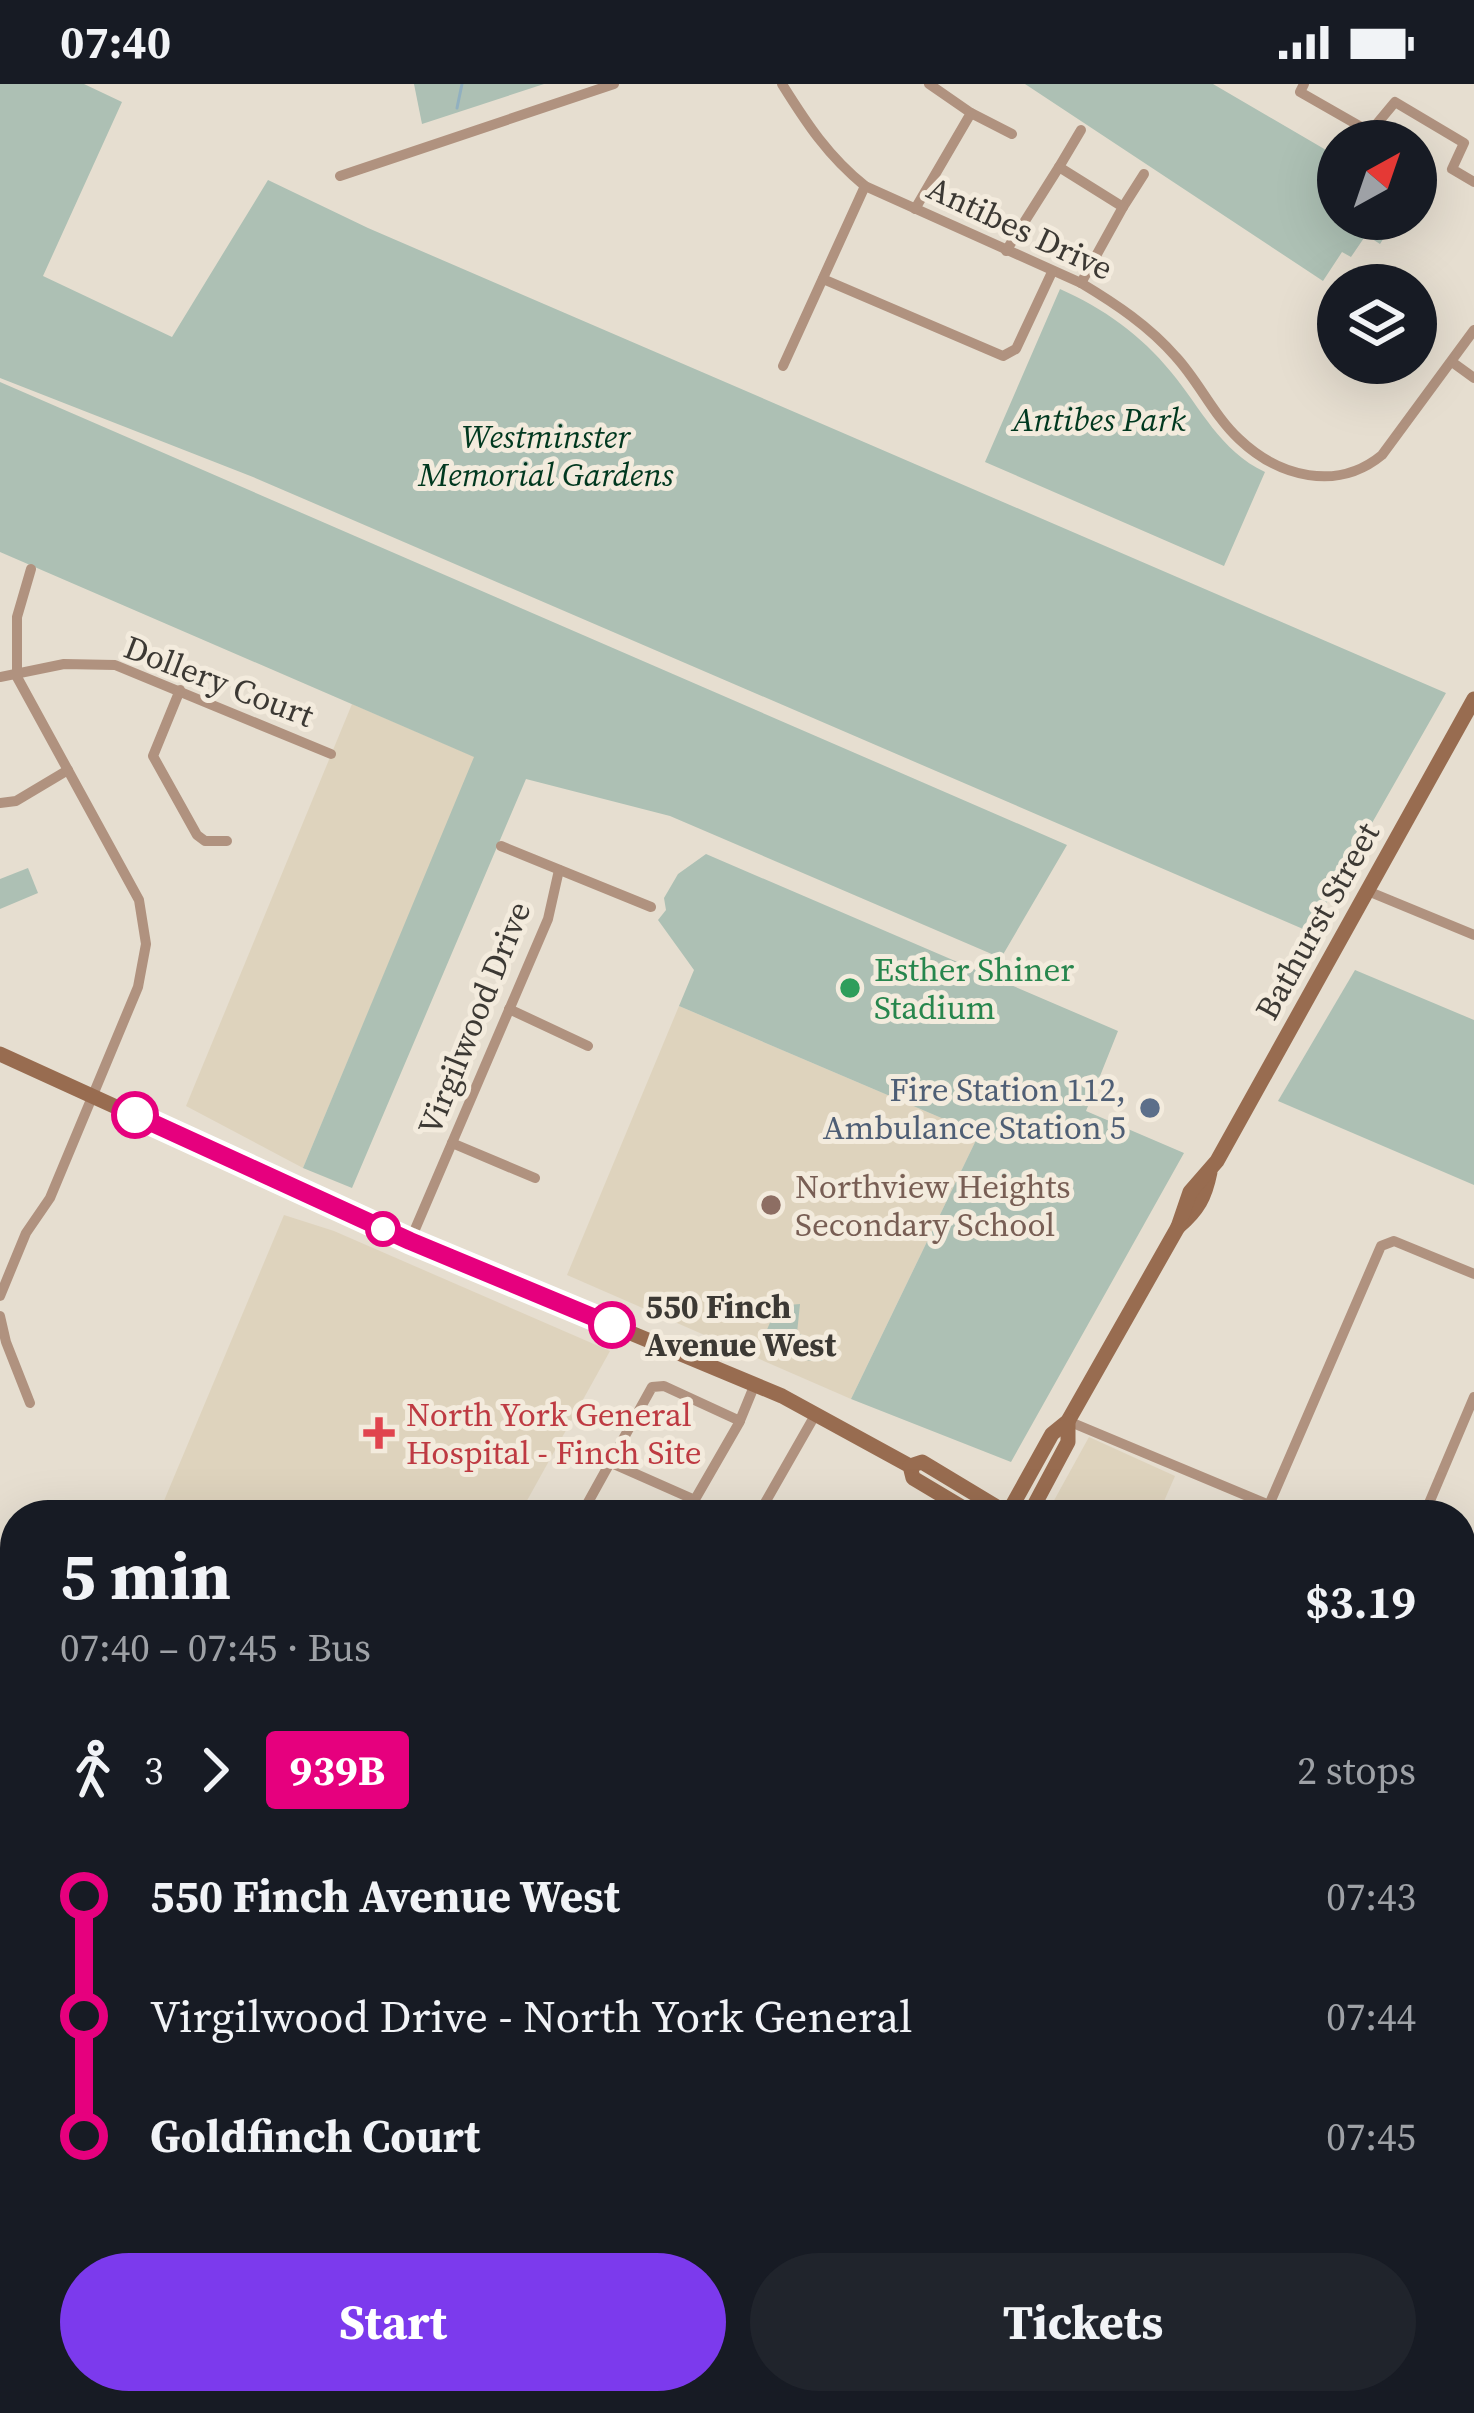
<!DOCTYPE html>
<meta charset="utf-8">
<style>
:root{--surface:#171b24;--page:#20242c;--text:#f1f3f6;--muted:#9ea1a6;--accent:#7c3aed}
body{margin:0;font-family:"Source Serif 4",serif;background:var(--page);color:var(--text);height:100vh;display:flex;flex-direction:column;font-size:45px;white-space:nowrap}
*{box-sizing:border-box;margin:0}
p{font-size:39px;color:var(--muted)}
.icon{flex:none;width:66px;height:66px;fill:none;stroke:currentColor;stroke-width:2;stroke-linecap:round;stroke-linejoin:round}
.map{position:relative;flex:1;overflow:hidden}
.sheet{position:absolute;left:0px;top:1416px;width:1476px;height:915px;display:flex;flex-direction:column;background:var(--surface);border-radius:48px 48px 0 0;box-shadow:0 12px 48px #0002}
.sheet>*{flex:none}
.badge{padding:0 24px;border-radius:9px;font-size:42px;line-height:78px}
.needle{width:78px;rotate:40deg}
.buttons{position:absolute;left:1317px;top:36px;display:grid;gap:24px}
.buttons a{display:grid;place-items:center;width:120px;height:120px;border-radius:50%;background:var(--surface);box-shadow:0 12px 48px #0002;font-size:60px}
.map>.badge{position:absolute;translate:-50% -50%;box-shadow:0 0 0 6px #fff}
.legs{display:flex;align-items:center;gap:18px;height:132px;padding:0 60px;font-size:39px}
.legs p{margin-inline-start:auto}
.headline{display:flex;align-items:center;justify-content:space-between;height:204px;padding:0 60px}
h1{font-size:66px;font-weight:700;line-height:90px}
.primary-button{display:flex;gap:24px;margin-top:auto;padding:24px 60px}
.primary-button a{flex:1;height:138px;border-radius:72px;background:var(--accent);color:#fff;font-size:48px;font-weight:700;line-height:138px;text-align:center}
.primary-button a+a{background:var(--page);color:var(--text)}
ul{padding:0 60px;list-style:none}
li{display:flex;align-items:center;gap:42px;height:120px;font-size:45px}
li i{display:grid;place-items:center;width:18px;height:100%;margin:0 15px;background:currentColor}
li i::after{content:'';width:30px;height:30px;margin:-15px;border:9px solid;border-radius:50%;background:var(--surface)}
li p{margin-inline-start:auto}
li:first-child i{background:linear-gradient(#0000 50%,currentColor 0)}
li:last-child i{background:linear-gradient(currentColor 50%,#0000 0)}
.status{display:flex;justify-content:space-between;align-items:center;height:84px;padding:0 60px;background:var(--surface);direction:ltr}
.status svg{height:33px;fill:currentColor}
.map>svg:first-child{display:block}
.built{fill:#ded3bd}
.green{fill:#adc0b4}
.forest{fill:#9dbaa7}
.lines{fill:none;stroke-linecap:round;stroke-linejoin:round}
.stream{stroke:#91b0c0;stroke-width:3}
.street{stroke:#b0927f;stroke-width:10}
.secondary{stroke:#986c50;stroke-width:15}
.line-1-casing{stroke:#fff;stroke-width:27}
.line-1{stroke:#e6007e;stroke-width:18}
.leisure-dot{fill:#2e9e5b;stroke:#f3ebdd;stroke-width:4.5}
.service-dot{fill:#5c6f8a;stroke:#f3ebdd;stroke-width:4.5}
.stop-1-dot{fill:#fff;stroke:#e6007e;stroke-width:6}
.education-dot{fill:#8d6e63;stroke:#f3ebdd;stroke-width:4.5}
.health-dot{fill:#e0444e;stroke:#f3ebdd;stroke-width:4.5}
.labels{text-anchor:middle;dominant-baseline:central;stroke-width:10;stroke-linejoin:round;paint-order:stroke}
.street-label{font-size:33px;fill:#3c3934;stroke:#f3ebdd}
.park-label{font-size:33px;font-style:italic;fill:#00381f;stroke:#f3ebdd}
.leisure-label{font-size:33px;fill:#27864d;stroke:#f3ebdd;text-anchor:start}
.service-label{font-size:33px;fill:#4e5e75;stroke:#f3ebdd;text-anchor:end}
.education-label{font-size:33px;fill:#785e54;stroke:#f3ebdd;text-anchor:start}
.stop-label{font-size:33px;font-weight:bold;fill:#3c3934;stroke:#f3ebdd;text-anchor:start}
.health-label{font-size:33px;fill:#be3a42;stroke:#f3ebdd;text-anchor:start}
</style>
<div class="status"><b>07:40</b><svg viewBox="0 0 49 12"><path d="M0 12V9h3v3zM5 12V6h3v6zM10 12V3h3v9zM15 12V0h3v12zM26 1h20v11H26zM47 4h2v5h-2z"/></svg></div>
<div class="map">
<svg width="1474" height="2329" viewBox="0 0 1474 2329">
<rect width="100%" height="100%" fill="#e6ded0"/>
<!-- built -->
<g class="built">
<polygon points="352,620 475,673 303,1084 186,1022"/>
<polygon points="679,922 979,1050 851,1315 567,1191"/>
<polygon points="284,1131 334,1147 610,1267 519,1431 158,1431"/>
<polygon points="1089,1353 1175,1392 1158,1431 1046,1431"/>
<polygon points="1461,2081 1474,2087 1474,2259 1461,2254"/>
</g>
<!-- green -->
<g class="green">
<polygon points="0,0 84,0 122,18 43,192 172,253 268,96 368,144 1446,609 1310,848 253,393 0,294"/>
<polygon points="414,0 544,0 422,40"/>
<polygon points="1025,0 1213,0 1338,73 1338,135 1383,135 1392,141 1380,160 1366,151 1351,173 1342,168 1323,197"/>
<path d="M1060,205C1103,224 1141,251 1171,288C1201,324 1220,367 1265,388L1224,482L985,378Z"/>
<polygon points="0,298 1067,761 1001,874 670,732 526,695 352,1104 303,1084 474,673 0,468"/>
<polygon points="706,770 1118,947 1086,1027 1184,1069 1011,1378 851,1315 979,1050 679,922 694,886 658,836 666,826 664,814 678,790"/>
<polygon points="28,784 38,809 0,825 0,795"/>
<polygon points="1355,886 1474,936 1474,1101 1278,1017"/>
<path d="M800,1220L797,1249L824,1260L822,1277C793,1278 785,1268 766,1248L777,1222Z"/>
</g>
<!-- forest -->
<polygon class="forest" points="15,1480 15,2316 34,2316 33,2329 0,2329 0,1488"/>
<g class="lines">
<!-- stream -->
<g class="stream">
<polyline points="457,24 462,0"/>
<polyline points="0,2052 15,2060"/>
</g>
<!-- street -->
<g class="street">
<path d="M782,0C807,40 828,72 865,102L1081,199C1116,220 1149,242 1176,273C1199,298 1214,332 1239,355C1279,393 1337,408 1382,371L1474,246"/>
<polyline points="1304,0 1300,8 1370,48 1395,18 1464,59 1452,85 1474,98"/>
<polyline points="971,29 1012,50"/>
<polyline points="1059,83 1081,46"/>
<polyline points="340,92 614,0"/>
<polyline points="1123,123 1144,90"/>
<polyline points="915,125 971,29 929,0"/>
<polyline points="1006,167 1059,83 1123,123 1081,199"/>
<polyline points="823,195 1003,272 1016,265 1052,188"/>
<polyline points="1452,278 1474,294"/>
<polyline points="783,282 865,102"/>
<polyline points="0,593 64,580 115,581 331,670"/>
<polyline points="180,606 153,672 197,751 205,757 227,757"/>
<polyline points="0,719 16,717 68,686"/>
<polyline points="501,762 651,823"/>
<polyline points="1370,808 1474,851"/>
<polyline points="509,925 588,962"/>
<polyline points="452,1059 535,1094"/>
<polyline points="410,1157 548,835 559,786"/>
<polyline points="0,1212 26,1149 50,1114 138,903 146,860 139,816 17,593 17,533 31,485"/>
<polyline points="0,1232 6,1258 30,1319"/>
<polyline points="1068,1337 1293,1431"/>
<polyline points="609,1378 695,1416"/>
<polyline points="1269,1421 1381,1162 1394,1157 1474,1190"/>
<polyline points="581,1431 652,1303 664,1302 740,1337"/>
<polyline points="686,1431 739,1339 755,1300"/>
<polyline points="758,1431 814,1333"/>
<polyline points="1424,1431 1474,1313"/>
<polyline points="1461,1501 1474,1507"/>
<polyline points="1461,1841 1474,1847"/>
<polyline points="1461,1999 1474,2004"/>
<polyline points="1461,2266 1474,2271"/>
<polyline points="159,2316 190,2329"/>
<polyline points="771,2316 802,2329"/>
<polyline points="1154,2316 1185,2329"/>
<polyline points="373,2329 381,2316"/>
<polyline points="1037,2329 1043,2316"/>
<polyline points="1401,2329 1407,2316"/>
</g>
<!-- secondary -->
<g class="secondary">
<polyline points="0,970 410,1157 782,1312 910,1382 913,1394 975,1431"/>
<path d="M1178,1143C1198,1126 1205,1113 1210,1088"/>
<polyline points="910,1382 922,1378 1010,1431"/>
<polyline points="1007,1431 1052,1350 1068,1337 1178,1143 1190,1108 1217,1077 1474,615"/>
<polyline points="1029,1431 1068,1358 1068,1337"/>
<polyline points="1461,1663 1474,1668"/>
<polyline points="503,2329 510,2316"/>
</g>
</g>
<g class="lines">
<!-- line-1 casing -->
<g class="line-1-casing">
<polyline id="line-1" points="135,1031 410,1157 612,1241"/>
</g>
<!-- line-1 -->
<use href="#line-1" class="line-1"/>
</g>
<!-- markers -->
<circle class="leisure-dot" cx="850" cy="904" r="12"/>
<circle class="service-dot" cx="1150" cy="1024" r="12"/>
<g class="stop-1-dot">
<circle cx="135" cy="1031" r="21"/>
<circle cx="383" cy="1145" r="15"/>
<circle cx="612" cy="1241" r="21"/>
</g>
<circle class="education-dot" cx="771" cy="1121" r="12"/>
<path class="health-dot" d="M373 1331h12v12h12v12h-12v12h-12v-12h-12v-12h12z"/>
<g class="labels">
<!-- street labels -->
<g class="street-label">
<text transform="translate(1020 144) rotate(25)">Antibes Drive</text>
<text transform="translate(219 597) rotate(21)">Dollery Court</text>
<text transform="translate(1317 837) rotate(-61)">Bathurst Street</text>
<text transform="translate(474 934) rotate(-68)">Virgilwood Drive</text>
</g>
<!-- park labels -->
<g class="park-label">
<text x="1099" y="335">Antibes Park</text>
<text x="546" y="352">Westminster<tspan x="546" dy="38">Memorial Gardens</tspan></text>
</g>
<!-- leisure labels -->
<g class="leisure-label">
<text x="874" y="885">Esther Shiner<tspan x="874" dy="38">Stadium</tspan></text>
</g>
<!-- service labels -->
<g class="service-label">
<text x="1126" y="1005">Fire Station 112,<tspan x="1126" dy="38">Ambulance Station 5</tspan></text>
</g>
<!-- education labels -->
<g class="education-label">
<text x="795" y="1102">Northview Heights<tspan x="795" dy="38">Secondary School</tspan></text>
</g>
<!-- stop labels -->
<g class="stop-label">
<text x="645" y="1222">550 Finch<tspan x="645" dy="38">Avenue West</tspan></text>
</g>
<!-- health labels -->
<g class="health-label">
<text x="406" y="1330">North York General<tspan x="406" dy="38">Hospital - Finch Site</tspan></text>
</g>
</g>
</svg>
<div class="buttons">
<a><svg class="needle" viewBox="-14 -14 28 28"><path d="M0-13l5 13h-10z" fill="#e53935"/><path d="M0 13l5-13h-10z" fill="#9ea1a6"/></svg></a>
<a><svg class="icon" aria-label="layers" viewBox="0 0 24 24"><path d="M12 4l9 5-9 5-9-5zM3 14l9 5 9-5"/></svg></a>
</div>
<section class="sheet">
<div class="headline"><div><h1>5 min</h1><p>07:40 – 07:45 · Bus</p></div><b>$3.19</b></div>
<div class="legs"><svg class="icon" aria-label="walk" viewBox="0 0 24 24"><circle cx="13" cy="4" r="2"/><path d="M13 8l-2 6 4 7M11 14l-3 7M7 12l3-4h3l4 4"/></svg>3<svg class="icon" aria-label="forward" viewBox="0 0 24 24"><path d="M9 5l7 7-7 7"/></svg><b class="badge" style="background:#e6007e;color:#fff">939B</b><p>2 stops</p></div>
<ul>
<li><i style="color:#e6007e"></i><b>550 Finch Avenue West</b><p>07:43</p></li>
<li><i style="color:#e6007e"></i><span>Virgilwood Drive - North York General</span><p>07:44</p></li>
<li><i style="color:#e6007e"></i><b>Goldfinch Court</b><p>07:45</p></li>
</ul>
<div class="primary-button"><a>Start</a><a>Tickets</a></div>
</section>
</div>
